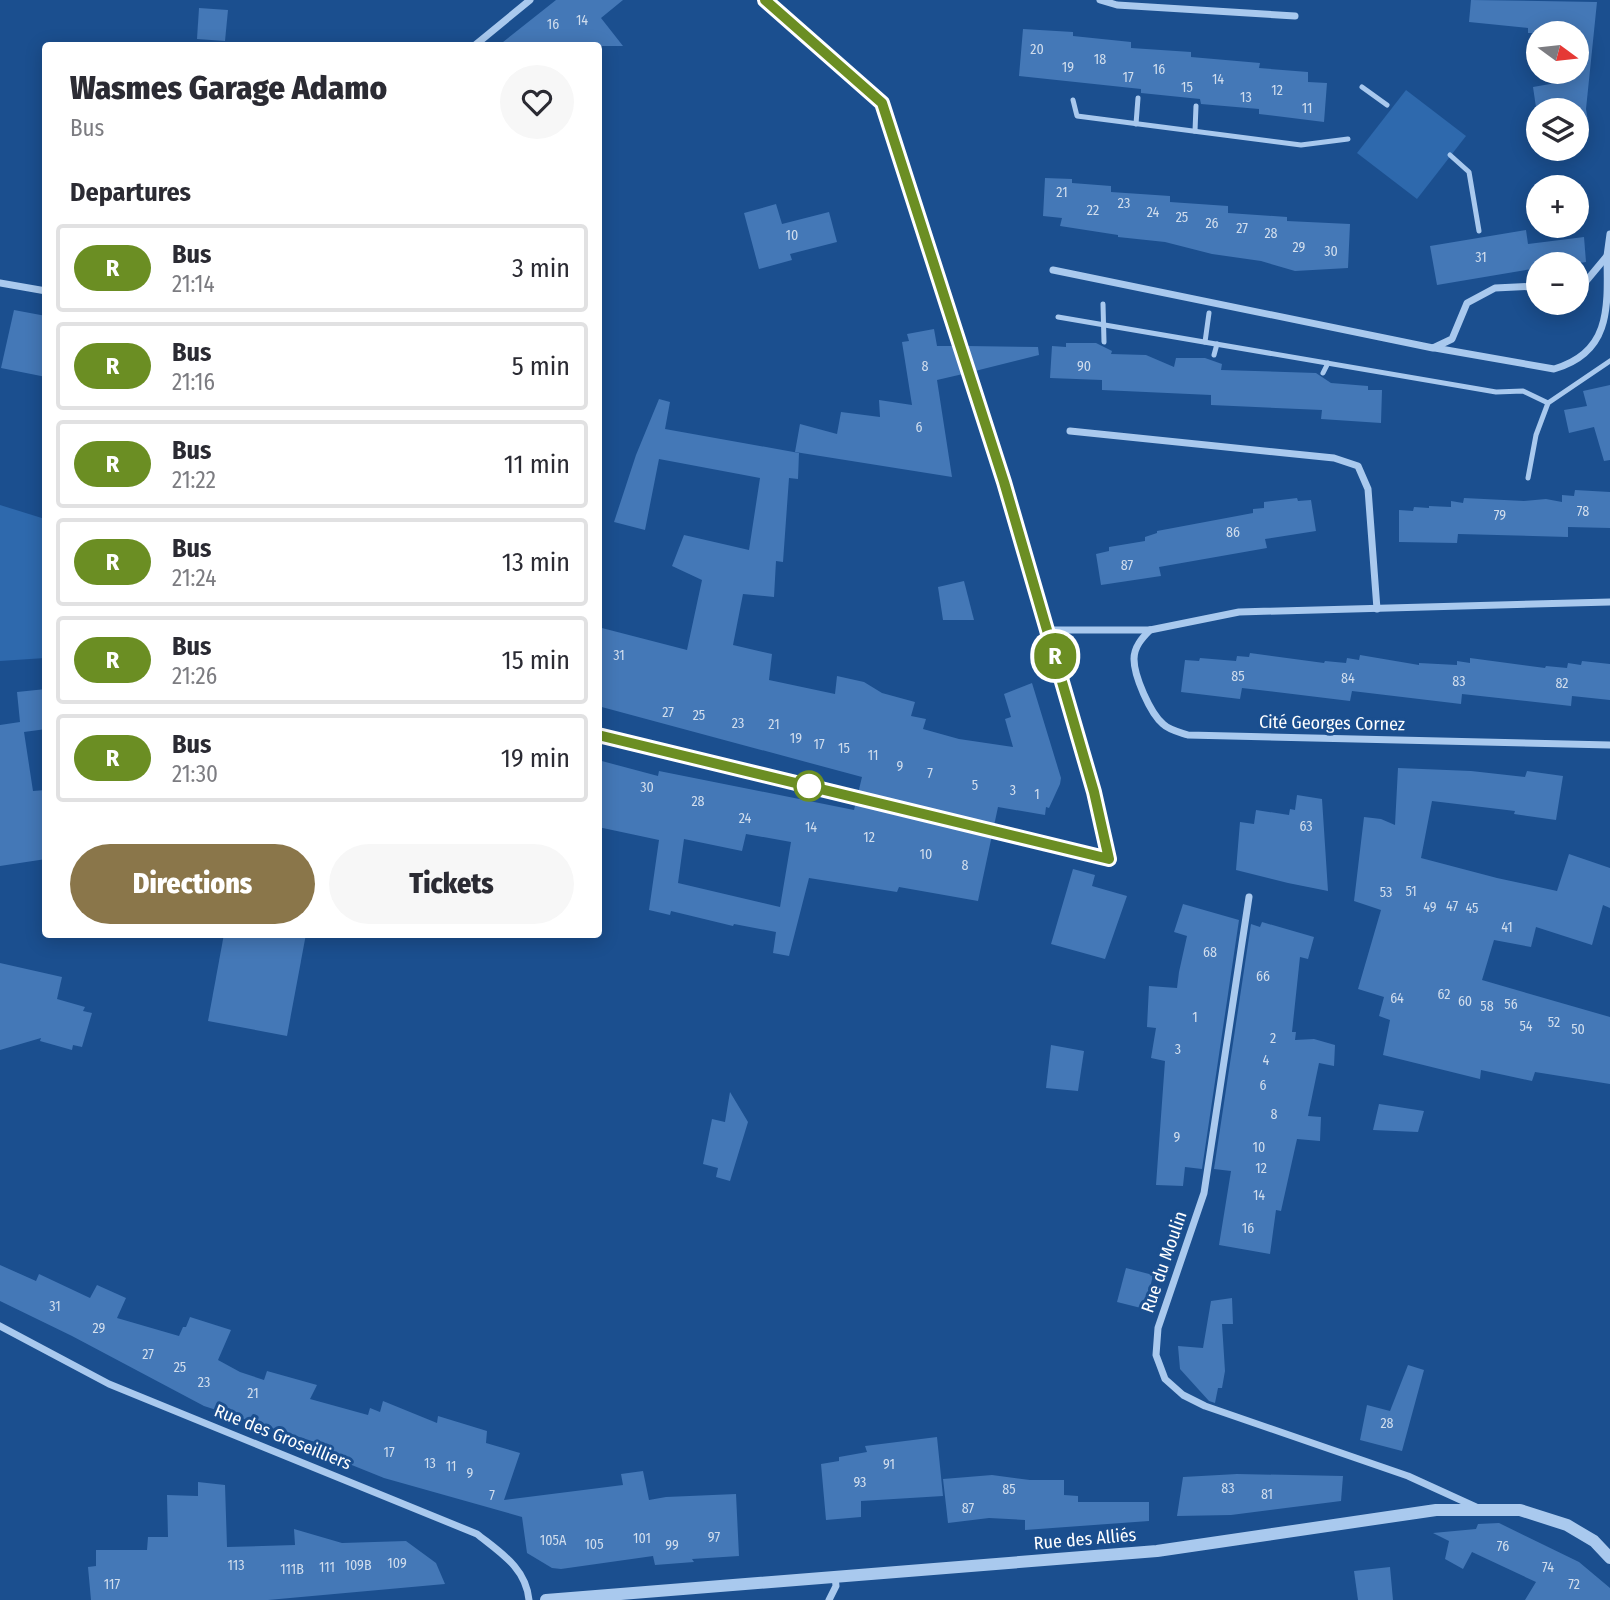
<!DOCTYPE html>
<meta charset="utf-8">
<style>
:root{--surface:#fff;--page:#f7f7f7;--text:#2b2b33;--muted:#7c7c81;--line:#e1e1e2;--accent:#8a764a}
body{margin:0;font-family:"Fira Sans Condensed",sans-serif;background:var(--page);color:var(--text);height:100vh;display:flex;flex-direction:column;font-size:26px;white-space:nowrap}
*{box-sizing:border-box;margin:0}
p{font-size:23px;color:var(--muted)}
.icon{flex:none;width:38px;height:38px;fill:none;stroke:currentColor;stroke-width:2;stroke-linecap:round;stroke-linejoin:round}
.map{position:relative;flex:1;overflow:hidden}
.details{position:absolute;left:42px;top:42px;width:560px;height:896px;display:flex;flex-direction:column;background:var(--surface);border-radius:7px;box-shadow:0 4px 18px #0003}
.details>*{flex:none}
.badge{padding:0 14px;border-radius:23px;font-size:24px;line-height:46px}
.needle{width:46px;rotate:105deg}
.buttons{position:absolute;left:1526px;top:21px;display:grid;gap:14px}
.buttons a{display:grid;place-items:center;width:63px;height:63px;border-radius:50%;background:var(--surface);box-shadow:0 4px 18px #0003;font-size:35px}
.map>.badge{position:absolute;translate:-50% -50%;box-shadow:0 0 0 4px #fff}
h2{padding:0 28px;font-size:26px;line-height:63px}
.round{display:grid;place-items:center;flex:none;width:74px;height:74px;border-radius:37px;background:var(--page)}
.head{display:flex;align-items:center;justify-content:space-between;height:119px;padding:0 28px}
h1{font-size:33px;font-weight:800;line-height:52px}
.cta{display:flex;gap:14px;margin-top:auto;padding:14px 28px}
.cta a{flex:1;height:80px;border-radius:42px;background:var(--accent);color:#fff;font-size:28px;font-weight:800;line-height:80px;text-align:center}
.cta a+a{background:var(--page);color:var(--text)}
ul{padding:0;list-style:none}
li{display:flex;align-items:center;gap:21px;height:88px;margin:0 14px 10px;padding:0 14px;border:4px solid var(--line);border-radius:7px}
li div{flex:1}
li b{display:block;font-size:26px}
li em{font-style:normal}
li .badge{min-width:77px;font-weight:700;text-align:center}
.map>svg:first-child{display:block}
.green{fill:#2e69ad}
.building{fill:#4478b7;fill-rule:evenodd}
.lines{fill:none;stroke-linecap:round;stroke-linejoin:round}
.service{stroke:#a9c9ee;stroke-width:5}
.minor{stroke:#a9c9ee;stroke-width:7}
.tertiary{stroke:#a9c9ee;stroke-width:12}
.line-casing{stroke:#fff;stroke-width:16}
.line{stroke:#6b8e23;stroke-width:10}
.stop-dot{fill:#fff;stroke:#6b8e23;stroke-width:3.5}
.labels{text-anchor:middle;dominant-baseline:central;stroke-width:6;stroke-linejoin:round;paint-order:stroke}
.number-label{font-size:14px;fill:#d0dded}
.street-label{font-size:18px;fill:#fff;stroke:#1b4f8f}
</style>
<div class="map">
<svg width="1610" height="1600" viewBox="0 0 1610 1600">
<rect width="100%" height="100%" fill="#1b4f8f"/>
<!-- green -->
<g class="green">
<polygon points="1406,90 1466,136 1417,199 1357,153"/>
<polygon points="0,505 45,519 45,658 0,661"/>
</g>
<!-- building -->
<g class="building">
<polygon points="556,0 623,0 601,18 623,46 498,46"/>
<polygon points="1471,0 1597,2 1586,109 1589,127 1582,148 1544,154 1543,149 1577,149 1577,110 1538,110 1538,121 1533,87 1573,80 1571,72 1577,72 1577,33 1528,33 1528,28 1469,22"/>
<polygon points="199,8 228,10 225,41 197,39"/>
<polygon points="1023,29 1073,32 1073,36 1131,42 1131,48 1191,52 1191,57 1260,63 1259,68 1308,72 1308,82 1327,83 1324,122 1259,114 1259,109 1201,104 1200,99 1141,93 1141,89 1019,76"/>
<polygon points="1045,178 1072,179 1072,183 1111,186 1111,192 1170,196 1170,202 1228,206 1228,213 1287,217 1287,221 1350,224 1348,268 1295,271 1261,261 1212,254 1165,242 1118,237 1118,235 1060,226 1062,218 1043,216"/>
<polygon points="776,204 782,224 829,212 837,242 790,254 792,260 759,269 744,213"/>
<polygon points="1526,230 1528,244 1584,237 1586,262 1572,264 1538,264 1538,268 1437,285 1430,246"/>
<polygon points="14,310 46,316 46,377 1,368"/>
<polygon points="934,329 937,346 954,346 963,374 937,380 952,477 795,452 800,424 837,434 841,412 880,417 879,400 912,405 902,342 909,341 907,334"/>
<polygon points="1066,343 1096,343 1112,351 1111,354 1146,355 1174,367 1176,358 1205,358 1222,364 1221,370 1316,373 1331,383 1368,386 1368,390 1382,390 1381,423 1321,419 1322,410 1211,405 1211,395 1102,390 1102,380 1050,378 1052,346 1066,347"/>
<polygon points="967,346 1038,347 1039,355 975,371"/>
<polygon points="1610,385 1610,460 1604,461 1594,427 1569,433 1564,410 1587,406 1583,391"/>
<path d="M659,399L670,402L665,429L799,453L798,479L789,478L783,562L776,561L774,597L743,594L733,645L772,654L769,680L835,694L837,676L864,682L882,693L915,702L911,716L926,719L923,729L959,739L1013,747L1005,719L1011,717L1004,694L1032,683L1061,778L1060,784L1049,808L1046,807L1045,815L998,807L978,901L899,887L897,892L809,878L789,956L773,953L776,932L734,924L733,926L671,911L670,915L649,910L659,840L598,827V760L658,776L659,771L854,810L862,777L598,706V627L687,650L702,580L672,566L684,535L749,550L760,478L659,459L645,530L614,522L636,455ZM746,834L791,842L780,907L678,883L684,839L742,851Z"/>
<polygon points="1575,490 1610,492 1610,528 1568,527 1568,537 1458,534 1457,543 1399,542 1399,510 1413,511 1414,507 1429,508 1429,506 1451,507 1451,501 1463,503 1464,498 1524,501 1546,499 1562,502 1562,495 1574,496"/>
<polygon points="1297,498 1298,501 1311,500 1316,531 1265,539 1267,548 1159,567 1161,576 1101,585 1096,554 1109,551 1109,547 1145,541 1145,537 1157,533 1157,531 1253,513 1253,509 1264,508 1264,502"/>
<polygon points="964,581 974,620 943,620 938,587"/>
<polygon points="1250,653 1324,663 1325,661 1346,663 1347,658 1359,660 1360,655 1419,665 1419,663 1457,665 1457,661 1470,663 1470,658 1545,668 1546,666 1567,668 1568,663 1581,665 1582,661 1610,664 1610,700 1572,696 1571,706 1462,694 1461,704 1352,691 1350,701 1242,688 1240,699 1181,692 1185,660 1199,661 1200,658 1236,661 1237,656 1249,657"/>
<polygon points="46,689 46,729 24,732 33,791 46,790 46,859 0,866 0,725 20,722 17,692"/>
<polygon points="1398,768 1471,771 1525,777 1527,771 1563,776 1556,820 1514,814 1515,811 1432,801 1421,858 1497,878 1557,891 1569,854 1610,868 1610,908 1603,905 1592,945 1536,927 1531,947 1494,940 1482,980 1610,1017 1610,1084 1535,1072 1532,1081 1481,1070 1480,1079 1383,1055 1390,1020 1379,1016 1384,997 1358,989 1381,910 1354,901 1364,817 1381,819 1395,825"/>
<polygon points="1297,795 1322,799 1328,891 1288,883 1236,870 1240,822 1254,824 1256,810 1289,815 1290,809 1295,810"/>
<polygon points="1073,869 1095,875 1092,886 1127,896 1105,959 1051,944"/>
<polygon points="1183,904 1239,920 1202,1169 1185,1167 1183,1186 1156,1185 1165,1061 1151,1058 1156,1028 1147,1027 1149,986 1177,988 1179,972 1187,936 1174,932"/>
<polygon points="1262,922 1314,937 1308,959 1300,957 1292,1032 1296,1032 1295,1040 1314,1039 1335,1045 1334,1066 1319,1063 1308,1116 1321,1117 1320,1141 1297,1139 1281,1211 1276,1210 1270,1254 1219,1245 1231,1171 1214,1169 1251,924 1260,927"/>
<polygon points="224,934 306,934 287,1036 208,1021"/>
<polygon points="0,963 62,977 57,999 85,1007 83,1011 92,1013 82,1047 73,1045 72,1050 40,1041 41,1038 0,1050"/>
<polygon points="1051,1045 1084,1051 1078,1091 1046,1088"/>
<polygon points="730,1092 748,1122 730,1181 716,1177 718,1168 703,1164 712,1119 725,1122"/>
<polygon points="1379,1104 1424,1111 1418,1132 1373,1130"/>
<polygon points="0,1265 36,1281 39,1274 90,1298 97,1285 126,1298 117,1318 179,1336 183,1327 186,1327 190,1317 231,1330 218,1360 240,1372 264,1380 267,1371 317,1385 310,1399 368,1415 370,1408 380,1412 383,1401 437,1423 438,1416 487,1431 486,1443 520,1453 504,1500 623,1485 621,1474 643,1471 649,1500 666,1497 736,1494 739,1556 692,1559 694,1562 655,1565 653,1556 561,1569 552,1568 527,1553 522,1517 384,1478 317,1451 318,1443 204,1406 72,1336 0,1301"/>
<polygon points="1126,1268 1153,1275 1145,1309 1117,1302"/>
<polygon points="1232,1298 1233,1324 1222,1324 1225,1371 1222,1388 1218,1388 1215,1403 1209,1401 1180,1369 1178,1346 1203,1348 1211,1301"/>
<polygon points="1408,1365 1424,1370 1402,1451 1360,1440 1367,1405 1390,1411"/>
<polygon points="937,1437 943,1496 861,1501 861,1517 826,1520 821,1464 839,1461 839,1457 867,1452 865,1446"/>
<polygon points="1237,1474 1343,1476 1341,1501 1231,1515 1177,1516 1183,1477"/>
<polygon points="992,1475 1030,1480 1064,1480 1064,1495 1078,1496 1078,1502 1149,1502 1149,1521 1025,1530 1025,1520 989,1518 948,1523 943,1479"/>
<polygon points="198,1482 225,1485 227,1547 295,1545 294,1529 342,1543 406,1541 436,1563 445,1584 268,1600 91,1600 88,1567 96,1566 96,1550 147,1550 148,1537 168,1537 167,1495 198,1496"/>
<polygon points="1499,1523 1579,1562 1610,1588 1610,1600 1525,1600 1536,1582 1472,1552 1463,1569 1445,1559 1449,1541 1433,1533 1476,1529 1478,1524"/>
<polygon points="1390,1567 1393,1600 1358,1600 1354,1571"/>
</g>
<g class="lines">
<!-- service -->
<g class="service">
<polyline points="1362,87 1387,105"/>
<polyline points="1073,100 1077,116 1301,145 1348,139"/>
<polyline points="1136,124 1138,98"/>
<polyline points="1195,131 1196,106"/>
<polyline points="1450,155 1469,172 1479,231"/>
<polyline points="1103,304 1104,342"/>
<polyline points="1058,317 1496,392 1523,391 1548,403"/>
<polyline points="1205,342 1209,313"/>
<polyline points="1214,355 1217,344"/>
<polyline points="1323,373 1328,363"/>
<polyline points="1528,478 1536,435 1548,403 1610,361"/>
</g>
<!-- minor -->
<g class="minor">
<polyline points="765,0 882,103 1004,482 1094,792 1109,859"/>
<polyline points="1100,0 1117,5 1295,16"/>
<polyline points="474,46 530,0"/>
<polyline points="1053,270 1433,348 1452,339 1467,303 1495,288 1538,286"/>
<polyline points="0,283 46,291"/>
<polyline points="1577,286 1582,286 1607,256 1610,234"/>
<path d="M1435,348L1554,369C1610,353 1608,310 1607,256"/>
<polyline points="1070,431 1334,458 1358,466 1368,489 1377,609"/>
<polyline points="1048,630 1150,630 1239,612 1610,602"/>
<path d="M1150,630C1142,638 1134,647 1134,659C1134,676 1150,713 1163,724C1169,730 1179,732 1188,735L1610,745"/>
<polyline points="1249,897 1204,1193 1158,1328 1156,1355 1165,1379 1183,1395 1205,1406 1408,1476 1476,1507"/>
<path d="M0,1326L109,1384L477,1534C501,1553 526,1568 529,1600"/>
<polyline points="829,1600 836,1586 835,1576"/>
</g>
<!-- tertiary -->
<polyline class="tertiary" points="546,1600 1157,1551 1436,1510 1520,1510 1567,1525 1594,1541 1610,1558"/>
</g>
<g class="lines">
<!-- line casing -->
<g class="line-casing">
<polyline id="line" points="598,735 1109,859 1094,792 1004,482 882,103 765,0"/>
</g>
<!-- line -->
<use href="#line" class="line"/>
</g>
<!-- markers -->
<circle class="stop-dot" cx="809" cy="786" r="14"/>
<g class="labels">
<!-- number labels -->
<g class="number-label">
<text x="582" y="20">14</text>
<text x="553" y="24">16</text>
<text x="1037" y="49">20</text>
<text x="1100" y="59">18</text>
<text x="1068" y="67">19</text>
<text x="1159" y="69">16</text>
<text x="1128" y="77">17</text>
<text x="1218" y="79">14</text>
<text x="1187" y="87">15</text>
<text x="1277" y="90">12</text>
<text x="1246" y="97">13</text>
<text x="1307" y="108">11</text>
<text x="1062" y="192">21</text>
<text x="1124" y="203">23</text>
<text x="1093" y="210">22</text>
<text x="1153" y="212">24</text>
<text x="1182" y="217">25</text>
<text x="1212" y="223">26</text>
<text x="1242" y="228">27</text>
<text x="1271" y="233">28</text>
<text x="792" y="235">10</text>
<text x="1299" y="247">29</text>
<text x="1331" y="251">30</text>
<text x="1481" y="257">31</text>
<text x="925" y="366">8</text>
<text x="1084" y="366">90</text>
<text x="919" y="427">6</text>
<text x="1583" y="511">78</text>
<text x="1500" y="515">79</text>
<text x="1233" y="532">86</text>
<text x="1127" y="565">87</text>
<text x="619" y="655">31</text>
<text x="1238" y="676">85</text>
<text x="1348" y="678">84</text>
<text x="1459" y="681">83</text>
<text x="1562" y="683">82</text>
<text x="668" y="712">27</text>
<text x="699" y="715">25</text>
<text x="738" y="723">23</text>
<text x="774" y="724">21</text>
<text x="796" y="738">19</text>
<text x="819" y="744">17</text>
<text x="844" y="748">15</text>
<text x="873" y="755">11</text>
<text x="900" y="766">9</text>
<text x="930" y="773">7</text>
<text x="975" y="785">5</text>
<text x="647" y="787">30</text>
<text x="1013" y="790">3</text>
<text x="1037" y="794">1</text>
<text x="698" y="801">28</text>
<text x="745" y="818">24</text>
<text x="1306" y="826">63</text>
<text x="811" y="827">14</text>
<text x="869" y="837">12</text>
<text x="926" y="854">10</text>
<text x="965" y="865">8</text>
<text x="1411" y="891">51</text>
<text x="1386" y="892">53</text>
<text x="1452" y="906">47</text>
<text x="1430" y="907">49</text>
<text x="1472" y="908">45</text>
<text x="1507" y="927">41</text>
<text x="1210" y="952">68</text>
<text x="1263" y="976">66</text>
<text x="1444" y="994">62</text>
<text x="1397" y="998">64</text>
<text x="1465" y="1001">60</text>
<text x="1511" y="1004">56</text>
<text x="1487" y="1006">58</text>
<text x="1195" y="1017">1</text>
<text x="1554" y="1022">52</text>
<text x="1526" y="1026">54</text>
<text x="1578" y="1029">50</text>
<text x="1273" y="1038">2</text>
<text x="1178" y="1049">3</text>
<text x="1266" y="1060">4</text>
<text x="1263" y="1085">6</text>
<text x="1274" y="1114">8</text>
<text x="1177" y="1137">9</text>
<text x="1259" y="1147">10</text>
<text x="1261" y="1168">12</text>
<text x="1259" y="1195">14</text>
<text x="1248" y="1228">16</text>
<text x="55" y="1306">31</text>
<text x="99" y="1328">29</text>
<text x="148" y="1354">27</text>
<text x="180" y="1367">25</text>
<text x="204" y="1382">23</text>
<text x="253" y="1393">21</text>
<text x="1387" y="1423">28</text>
<text x="389" y="1452">17</text>
<text x="430" y="1463">13</text>
<text x="889" y="1464">91</text>
<text x="451" y="1466">11</text>
<text x="470" y="1473">9</text>
<text x="860" y="1482">93</text>
<text x="1228" y="1488">83</text>
<text x="1009" y="1489">85</text>
<text x="1267" y="1494">81</text>
<text x="492" y="1495">7</text>
<text x="968" y="1508">87</text>
<text x="714" y="1537">97</text>
<text x="642" y="1538">101</text>
<text x="553" y="1540">105A</text>
<text x="594" y="1544">105</text>
<text x="672" y="1545">99</text>
<text x="1503" y="1546">76</text>
<text x="397" y="1563">109</text>
<text x="236" y="1565">113</text>
<text x="358" y="1565">109B</text>
<text x="327" y="1567">111</text>
<text x="1548" y="1567">74</text>
<text x="292" y="1569">111B</text>
<text x="112" y="1584">117</text>
<text x="1574" y="1584">72</text>
</g>
<!-- street labels -->
<g class="street-label">
<text transform="translate(1332 723) rotate(1)">Cité Georges Cornez</text>
<text transform="translate(1164 1262) rotate(-71)">Rue du Moulin</text>
<text transform="translate(283 1437) rotate(22)">Rue des Groseilliers</text>
<text transform="translate(1085 1539) rotate(-5)">Rue des Alliés</text>
</g>
</g>
</svg>
<div class="buttons">
<a><svg class="needle" viewBox="-14 -14 28 28"><path d="M0-13l5 13h-10z" fill="#e53935"/><path d="M0 13l5-13h-10z" fill="#7c7c81"/></svg></a>
<a><svg class="icon" aria-label="layers" viewBox="0 0 24 24"><path d="M12 4l9 5-9 5-9-5zM3 14l9 5 9-5"/></svg></a>
<a>+</a>
<a>−</a>
</div>
<b class="badge" style="left:1055px;top:656px;background:#6b8e23;color:#fff">R</b>
<section class="details">
<div class="head"><div><h1>Wasmes Garage Adamo</h1><p>Bus</p></div><a class="round"><svg class="icon" aria-label="heart" viewBox="0 0 24 24"><path d="M12 20l-8-8c-3-5 5-10 8-4 3-6 11-1 8 4z"/></svg></a></div>
<h2>Departures</h2>
<ul>
<li><span class="badge" style="background:#6b8e23;color:#fff">R</span><div><b>Bus</b><p>21:14</p></div><em>3 min</em></li>
<li><span class="badge" style="background:#6b8e23;color:#fff">R</span><div><b>Bus</b><p>21:16</p></div><em>5 min</em></li>
<li><span class="badge" style="background:#6b8e23;color:#fff">R</span><div><b>Bus</b><p>21:22</p></div><em>11 min</em></li>
<li><span class="badge" style="background:#6b8e23;color:#fff">R</span><div><b>Bus</b><p>21:24</p></div><em>13 min</em></li>
<li><span class="badge" style="background:#6b8e23;color:#fff">R</span><div><b>Bus</b><p>21:26</p></div><em>15 min</em></li>
<li><span class="badge" style="background:#6b8e23;color:#fff">R</span><div><b>Bus</b><p>21:30</p></div><em>19 min</em></li>
</ul>
<div class="cta"><a>Directions</a><a>Tickets</a></div>
</section>
</div>
